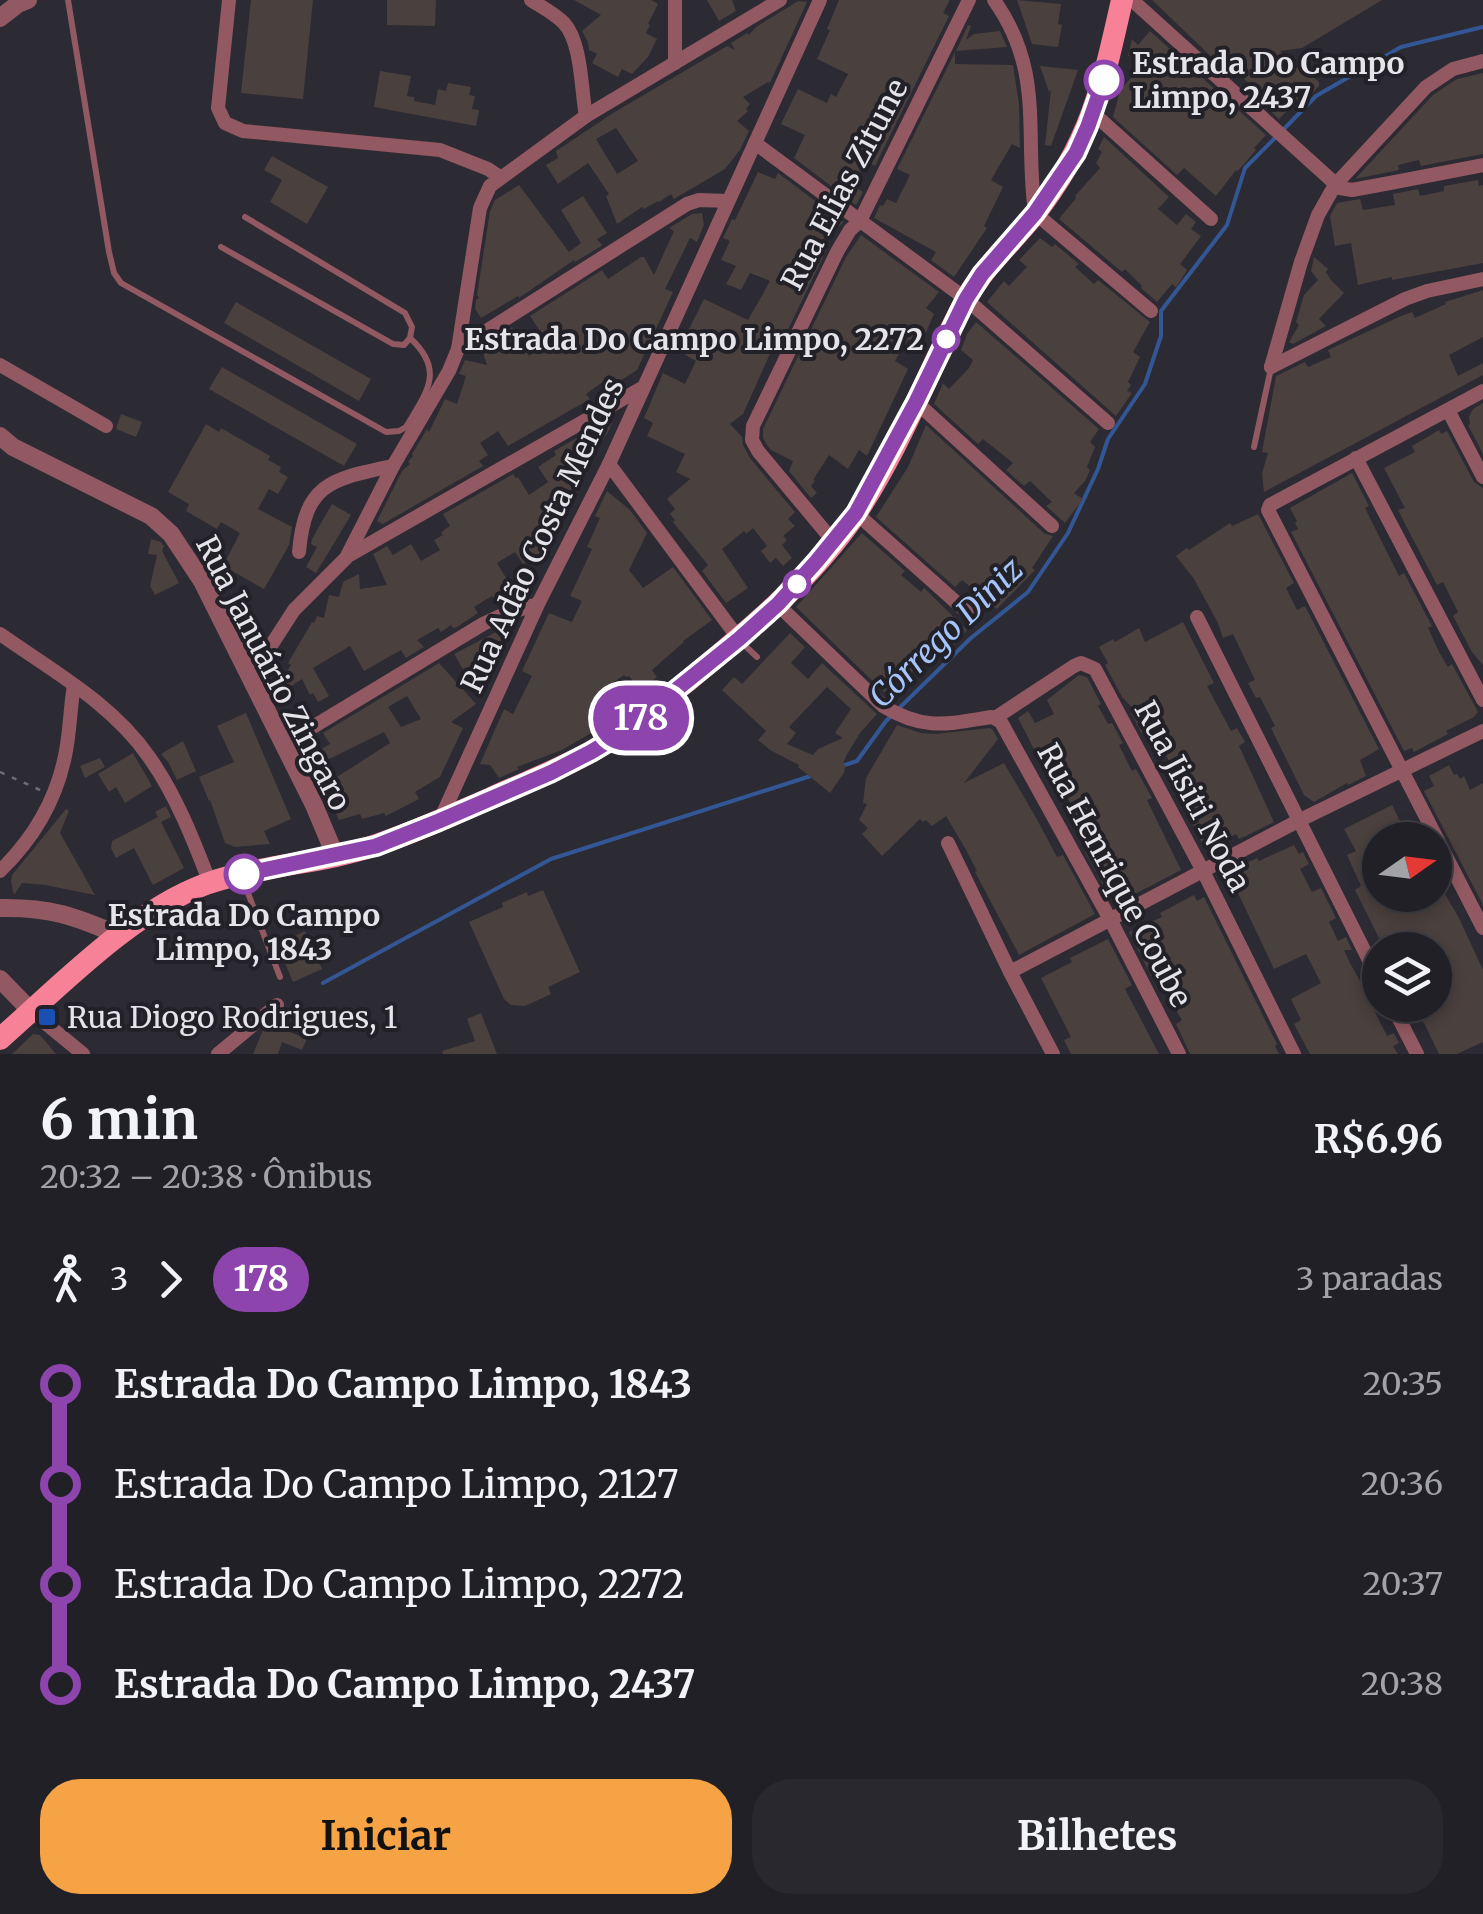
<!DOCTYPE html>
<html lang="pt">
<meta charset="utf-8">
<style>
:root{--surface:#212026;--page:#29282e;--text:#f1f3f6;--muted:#a2a3a7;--line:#3e3e43;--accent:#f5a345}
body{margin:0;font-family:Merriweather,serif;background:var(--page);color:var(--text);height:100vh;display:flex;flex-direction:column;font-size:38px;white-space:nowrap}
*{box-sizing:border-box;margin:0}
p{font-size:32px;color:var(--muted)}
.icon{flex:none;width:55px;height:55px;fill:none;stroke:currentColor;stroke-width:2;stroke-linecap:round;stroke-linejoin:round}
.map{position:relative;height:1054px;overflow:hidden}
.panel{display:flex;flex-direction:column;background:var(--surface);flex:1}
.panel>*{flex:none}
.badge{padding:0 20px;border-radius:32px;font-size:35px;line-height:65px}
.needle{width:65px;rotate:76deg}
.tools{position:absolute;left:1362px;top:822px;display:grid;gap:20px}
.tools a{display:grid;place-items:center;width:90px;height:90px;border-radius:50%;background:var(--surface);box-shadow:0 5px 15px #0003,0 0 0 2px var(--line);font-size:50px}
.map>.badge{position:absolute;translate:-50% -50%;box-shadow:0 0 0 5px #fff}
.legs{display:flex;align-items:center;gap:15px;height:110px;padding:0 40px;font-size:32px}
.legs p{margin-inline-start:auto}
.head{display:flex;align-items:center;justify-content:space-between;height:170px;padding:0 40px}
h1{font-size:55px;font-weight:700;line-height:75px}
.primary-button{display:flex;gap:20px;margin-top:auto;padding:20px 40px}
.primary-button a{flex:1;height:115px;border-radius:40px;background:var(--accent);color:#111;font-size:40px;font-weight:700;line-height:115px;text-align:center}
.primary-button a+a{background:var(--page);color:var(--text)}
ul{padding:0 40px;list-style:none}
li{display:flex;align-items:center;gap:35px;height:100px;font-size:38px}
li i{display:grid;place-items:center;width:15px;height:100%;margin:0 12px;background:currentColor}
li i::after{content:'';width:25px;height:25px;margin:-12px;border:8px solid;border-radius:50%;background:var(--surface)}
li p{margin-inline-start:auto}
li:first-child i{background:linear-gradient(#0000 50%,currentColor 0)}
li:last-child i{background:linear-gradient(currentColor 50%,#0000 0)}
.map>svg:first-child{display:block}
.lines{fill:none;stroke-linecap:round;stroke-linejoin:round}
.stream{stroke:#335795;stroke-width:4}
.building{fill:#4a403e;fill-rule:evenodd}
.path{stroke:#6f6e75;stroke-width:2.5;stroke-dasharray:5 8;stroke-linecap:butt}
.service{stroke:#925962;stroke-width:6}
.minor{stroke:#925962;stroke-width:14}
.tertiary{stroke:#925962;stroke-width:18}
.primary{stroke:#f78298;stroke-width:22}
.line-1-casing{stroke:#fff;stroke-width:22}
.line-1{stroke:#8e44ad;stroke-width:15}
.stop-1-dot{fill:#fff;stroke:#8e44ad;stroke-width:5}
.transit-dot{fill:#1a4fb4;stroke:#232128;stroke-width:4}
.labels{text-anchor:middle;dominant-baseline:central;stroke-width:8;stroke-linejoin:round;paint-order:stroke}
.stop-label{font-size:30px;font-weight:bold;fill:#e5e4e9;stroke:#232128;text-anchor:start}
.street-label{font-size:30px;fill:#e5e4e9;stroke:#232128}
.poi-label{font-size:30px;fill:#e5e4e9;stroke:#232128;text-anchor:start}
.water-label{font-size:32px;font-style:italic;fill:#a5c5fa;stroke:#232128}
</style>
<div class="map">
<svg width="1483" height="1054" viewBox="0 0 1483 1054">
<rect width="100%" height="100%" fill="#2c2a32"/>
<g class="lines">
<!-- stream -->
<g class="stream">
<polyline points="1283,130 1316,96 1401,47 1483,27"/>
<polyline points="842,766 857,761 886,721 971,638 1028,592 1068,533 1098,469 1108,439 1145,384 1161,336 1161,311 1227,225 1245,168 1276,137"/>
<polyline points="323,983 551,859 814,775"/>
</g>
</g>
<!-- building -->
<g class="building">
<polygon points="251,0 313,0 303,99 241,93"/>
<polygon points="387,0 436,0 435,26 387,25"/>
<polygon points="574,0 651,0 658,4 648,24 650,25 646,33 657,39 648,57 632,74 622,69 618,77 592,63 597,54 589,50 588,42 582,31 601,15"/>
<polygon points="707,0 732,0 736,11 719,21"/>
<polygon points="839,0 950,0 943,13 949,16 875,166 866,161 855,183 860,186 858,189 863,192 856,205 794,158 805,135 781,124 798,89 827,103 831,94 836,97 848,74 817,59 830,30 827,29"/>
<polygon points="1017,0 1061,4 1058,24 1062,25 1058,47 1032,44"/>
<polygon points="1152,0 1382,0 1302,48 1280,51 1308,78 1311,75 1319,82 1319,86 1307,99 1302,96 1279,119 1252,94 1256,89 1244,79 1246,77 1227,60 1221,66"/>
<path d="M798,1L807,2L770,83L768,82L743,97L750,104L746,109L748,111L737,121L749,131L740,150L725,169L674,199L671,194L659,202L658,201L644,209L642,207L617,224L606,196L609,194L588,163L558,184L546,165L558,158L556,151L613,113L727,46L735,50L731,43L747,33L749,35L756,27ZM616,128L638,161L617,174L596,139Z"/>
<polygon points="968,25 971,26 966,40 974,34 1000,31 1007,47 956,51"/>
<polygon points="1150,31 1266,135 1254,148 1256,150 1238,171 1236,170 1216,196 1184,168 1177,175 1113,117 1120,90 1133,76 1149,76 1151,59 1128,56 1132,39 1138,45"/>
<polygon points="955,52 955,64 1013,65 1019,104 1020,148 1012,144 991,180 1003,187 984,226 987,228 954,277 931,260 936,252 874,218 880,205 883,206 887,199 896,203 910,175 897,169"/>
<polygon points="1040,66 1078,70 1051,146 1045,145 1051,90 1049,92"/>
<polygon points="380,71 411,76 407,96 414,97 414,101 435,105 438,89 446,91 448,83 471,87 469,95 475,96 472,109 479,110 476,126 374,107"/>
<polygon points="1483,73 1483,154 1421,166 1419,160 1398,165 1399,170 1355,179 1433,95 1457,79"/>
<polygon points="1104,137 1169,197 1158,209 1177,225 1186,214 1196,222 1191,229 1201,236 1180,264 1187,270 1181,280 1176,287 1172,284 1166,291 1157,302 1141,288 1142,286 1125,269 1122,272 1059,219 1076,198 1075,196 1100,168 1096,163 1102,152 1098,149"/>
<polygon points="272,156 328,187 307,224 270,202 282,180 264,170"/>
<polygon points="758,172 775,179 778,173 843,222 840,226 832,222 821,246 827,249 780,346 774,345 743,414 730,424 742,437 743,445 750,458 795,512 788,519 795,526 783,536 787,540 782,545 792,558 783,566 776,558 770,563 761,551 767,546 753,528 746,534 744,531 722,549 748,588 726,603 702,571 708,565 673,522 675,520 670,514 675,509 667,499 690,479 676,472 685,454 647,436 653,423 644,418 663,373 685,384 696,361 682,353 689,339 686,335 704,299 748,320 770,281 750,273 741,290 726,284 736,266 721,260 730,241 723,238 732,219 735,220"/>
<polygon points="1478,180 1479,186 1483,185 1483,263 1392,280 1392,277 1358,285 1351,243 1335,246 1330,216 1337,203 1360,199 1363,210 1395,205 1393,194 1418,189 1420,196 1444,191 1444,186"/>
<polygon points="519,185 572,256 569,252 581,243 561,210 583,196 607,233 597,239 602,245 600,247 575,262 574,260 519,298 518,296 481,318 475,309 476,300 479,298 477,295 490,211 495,200"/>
<polygon points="702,213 704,225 697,242 690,238 665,289 673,292 637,370 609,388 604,381 586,394 590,399 508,446 498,431 480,443 488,455 479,461 483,466 383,524 377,521 402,471 410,464 408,462 413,456 412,454 427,429 429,432 445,399 457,404 466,376 459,374 465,360 487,365 482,350 512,327 529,356 548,343 530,316 602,270 608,279 641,257 644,257 654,275 674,231 669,228 692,214"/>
<polygon points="861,235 939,292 926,308 934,314 924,337 918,346 908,339 895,361 908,369 867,456 859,450 848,469 829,455 813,480 815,481 811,486 817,493 811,498 789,471 793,461 771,450 767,445 763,438 763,429 846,257"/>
<polygon points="1040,238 1052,247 1055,244 1079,264 1075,267 1094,284 1098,280 1150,322 1133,352 1140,357 1128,382 1131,385 1127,391 1132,393 1116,416 987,302 1004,281 1009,286 1027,267 1019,260"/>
<polygon points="1314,257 1328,269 1326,272 1331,280 1344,293 1319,319 1326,326 1293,344 1289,342 1299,325 1296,322 1304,295 1318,280 1311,271"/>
<polygon points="1483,290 1483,337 1449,355 1458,376 1483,363 1483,375 1264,492 1262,473 1268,453 1262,452 1276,376 1305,362 1308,367 1331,357 1328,350 1401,316 1412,312 1415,318 1446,304 1445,302"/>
<polygon points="236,302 371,379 359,401 224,323"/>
<polygon points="976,322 1099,429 1090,442 1095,447 1087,467 1090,470 1085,481 1074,493 1083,499 1065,523 1046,506 1052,502 1030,481 1024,486 1006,470 1013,463 983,439 978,444 934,404 943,383 949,389 969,368 973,360 961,350 967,334"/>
<polygon points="222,367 357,444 344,466 209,389"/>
<polygon points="1483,403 1483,454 1468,425 1470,424 1469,417 1473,409"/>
<polygon points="121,414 142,422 136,437 116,429"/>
<polygon points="608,420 612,423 607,434 598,446 591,443 582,460 588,469 571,504 555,524 534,536 542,546 539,550 540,553 523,564 515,552 497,563 516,594 498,604 492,596 474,607 478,613 457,627 453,628 451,625 441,632 438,628 417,640 424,647 406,658 401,650 364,671 350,646 313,668 329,696 318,702 313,693 310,695 302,679 288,688 280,683 291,665 288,663 312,622 314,623 317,616 324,618 329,595 339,597 343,582 359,574 360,589 387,585 373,554 387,546 393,555 411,544 421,561 440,550 434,540 443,535 441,533 444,530 450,526 443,514 513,474 516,478 518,477 529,495 548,482 538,467 556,455 554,451"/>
<polygon points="206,424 219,432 221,428 270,456 268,460 281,467 279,472 288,477 278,494 269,489 258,509 292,527 289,545 264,589 223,566 240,533 221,522 217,529 186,511 189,504 168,492"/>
<polygon points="926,425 1045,534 1053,536 1032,568 1035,570 997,609 962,580 955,587 876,517 908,467"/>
<polygon points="1439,430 1441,434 1447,431 1474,482 1483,488 1483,665 1472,652 1453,616 1458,612 1443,582 1437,585 1406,526 1398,510 1405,508 1384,468 1415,452 1412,446"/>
<polygon points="1352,473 1369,506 1365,508 1399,576 1404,573 1432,626 1428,628 1439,652 1448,667 1452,664 1478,712 1474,717 1446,731 1448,734 1414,752 1412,748 1404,751 1291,532 1298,529 1295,523 1297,521 1290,508"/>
<polygon points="607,491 630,510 647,533 629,570 643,588 673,567 712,620 683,641 684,642 652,670 657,677 640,690 629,676 626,677 624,675 599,692 613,712 606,717 610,722 562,750 517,767 519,769 499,778 490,765 480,764 504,709 513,714 532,676 522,671 549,613 572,622 582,601 570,596 592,549 587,547 600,518 595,516"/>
<polygon points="332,504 351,515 316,573 306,567 317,547 311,544 312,539"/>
<polygon points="1258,514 1294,583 1286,588 1297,610 1305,606 1379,749 1360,760 1366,776 1348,785 1347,783 1314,802 1304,795 1271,728 1275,726 1260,697 1256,698 1248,683 1255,680 1233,634 1223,638 1218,623 1194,579 1176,556 1187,548 1189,550 1230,523 1232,526"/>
<polygon points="862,533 905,571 901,575 921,592 924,588 967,630 944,656 932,648 898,689 892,684 884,692 796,607"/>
<polygon points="151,539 161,542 164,546 162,551 179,583 155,595 150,586 157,555 148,554"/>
<polygon points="1183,622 1214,683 1207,686 1231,731 1237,728 1245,742 1239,746 1274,822 1246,836 1239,839 1236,834 1215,845 1211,838 1202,843 1171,782 1178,778 1162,748 1154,752 1144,732 1142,734 1131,713 1135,711 1122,697 1105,665 1108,663 1099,647 1113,639 1115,642 1139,628 1145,642"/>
<polygon points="498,631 508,636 500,652 494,651 490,677 480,698 454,654"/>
<path d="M790,633L805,647L791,663L808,679L822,663L877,714L860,733L846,756L843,764L846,766L844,770L845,771L830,793L798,767L799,765L770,750L758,740L766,731L722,690L734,677L742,684ZM827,687L851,709L835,733L843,738L818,749L813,755L787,744L796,733L789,727Z"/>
<path d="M439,663L476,704L451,722L463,728L440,777L415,792L419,799L386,816L384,813L362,819L360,814L339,820L325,788L328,786L326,784L390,743L384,732L321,763L316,752L330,744L323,733ZM407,696L421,719L401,727L388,707Z"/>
<polygon points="1079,675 1087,677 1101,704 1098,706 1108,724 1112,723 1123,743 1119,745 1132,771 1136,769 1152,798 1147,800 1181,870 1114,905 1085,852 1093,848 1057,777 1050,780 1018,718 1028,711 1035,723 1054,714 1047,700"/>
<polygon points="246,713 291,819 264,831 270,844 235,847 225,843 210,800 209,801 199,777 234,762 217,726"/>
<polygon points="897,725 921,733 935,734 990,728 993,730 998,739 964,783 1004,763 1034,814 1057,857 1063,855 1095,914 1019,955 975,872 977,871 966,850 946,816 932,826 926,820 923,822 920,819 882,856 862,834 868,828 859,820 867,804 863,803 866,778"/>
<polygon points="183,741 196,771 177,780 168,762 161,754"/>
<polygon points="133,753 152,786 125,803 116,787 109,792 98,774"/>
<polygon points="100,758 105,767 85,778 80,766"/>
<polygon points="1449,765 1454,775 1457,774 1460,779 1464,776 1470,790 1483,783 1483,905 1424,791 1434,786 1429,776"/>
<polygon points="1392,805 1403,827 1410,823 1419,840 1380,840 1380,868 1377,870 1380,876 1380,895 1435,895 1435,867 1439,866 1447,881 1439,884 1459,918 1483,970 1483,1042 1457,1054 1439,1054 1425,1025 1416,1011 1428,1005 1435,1005 1435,950 1385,950 1355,890 1361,886 1347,855 1356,851 1344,829"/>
<polygon points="166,806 171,817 161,822 184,868 153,885 134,848 116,858 111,848 112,841 158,817 155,812"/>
<polygon points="66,809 69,811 60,833 95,895 45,885 22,883 14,895 11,882 12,875"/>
<polygon points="1294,845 1299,854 1303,852 1309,864 1300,869 1312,892 1321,888 1336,918 1329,922 1338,941 1346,937 1352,950 1344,950 1350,963 1369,997 1375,994 1382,1007 1375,1012 1387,1036 1394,1033 1399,1043 1393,1046 1398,1054 1310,1054 1294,1024 1301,1020 1291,999 1321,983 1306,954 1274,969 1230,876 1240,871 1239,867 1257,858 1259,861"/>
<polygon points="543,890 580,972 548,987 551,994 525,1006 511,1005 504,999 469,922 503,907 502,903 527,892 528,896"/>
<polygon points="1194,895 1197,901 1204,897 1277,1044 1275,1046 1279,1054 1190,1054 1176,1024 1182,1020 1166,995 1170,993 1159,971 1151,976 1129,932 1162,917 1160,913"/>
<polygon points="305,931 322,969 293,982 277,944"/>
<polygon points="1108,939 1132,985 1125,989 1159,1054 1071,1054 1064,1040 1071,1037 1041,978 1072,962 1070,958"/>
<polygon points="481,1013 497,1054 443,1054 442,1051 475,1041 467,1019"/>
<polygon points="280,1016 285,1020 280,1028 307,1039 302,1050 282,1042 278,1054 253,1054 263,1030"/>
<polygon points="33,1034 40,1035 56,1054 12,1054"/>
</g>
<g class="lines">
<!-- path -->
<polyline class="path" points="0,772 40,790"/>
<!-- service -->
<g class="service">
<path d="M68,0L109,252L114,273L121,283L386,432L399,431L406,427C426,393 446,371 410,338"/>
<polyline points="221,247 393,344 404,345 410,338 412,327 405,313 245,217"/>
<polyline points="1254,447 1271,368"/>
<polyline points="740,641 757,657"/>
<polyline points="243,880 280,977"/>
</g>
<!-- minor -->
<g class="minor">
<polyline points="229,0 218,108 225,123 243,131 440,150 488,169 500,177"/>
<path d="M531,0C542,7 555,14 564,23C582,43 581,90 586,116"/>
<polyline points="675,0 675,63"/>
<path d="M994,0C1045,72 1024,133 1035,213L1151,311"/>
<polyline points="1132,0 1340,188 1352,190 1390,183 1483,165"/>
<polyline points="1093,113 1211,219"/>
<polyline points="755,143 966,299 1108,423"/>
<polyline points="458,349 687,204 699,200 728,201"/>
<polyline points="0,365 106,426"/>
<polyline points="1271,367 1301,262 1318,215 1335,185 1426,87 1453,69 1483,61"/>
<polyline points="1271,367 1405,299 1427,291 1483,279"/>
<polyline points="1483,391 1270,505 1268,510 1483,928"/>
<polyline points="916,402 1052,526"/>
<polyline points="1448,410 1483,477"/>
<polyline points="1356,458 1483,700"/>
<polyline points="609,464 739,639"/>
<polyline points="856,513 967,612"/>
<polyline points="833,541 758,451 752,440 753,426 837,252 850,230 860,221 969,0"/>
<path d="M299,552C305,482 332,479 393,466"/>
<polyline points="348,556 642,388"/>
<path d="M777,604L883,706C924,731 947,724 992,717L1001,722L1111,921L1179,1054"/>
<polyline points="1197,617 1380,982"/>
<path d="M0,634C51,670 113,704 149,757C176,795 193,839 210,883"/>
<polyline points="250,678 294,610 346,558 393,466 449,371 458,349 480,208 490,186 586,116 780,0"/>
<polyline points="995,718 1074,666 1081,663 1095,669 1203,871 1294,1054"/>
<polyline points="283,745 483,624 502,615 538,604"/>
<polyline points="440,820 538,604 609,464 820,0"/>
<polyline points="948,843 1010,972 1053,1054"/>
<path d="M0,871C33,839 56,800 65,756C70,733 70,709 74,685"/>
<polyline points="1010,972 1298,821 1483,731"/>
<polyline points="1392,1005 1417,1054"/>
<polyline points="32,1012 83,1054"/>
<polyline points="218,1054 277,1005"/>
</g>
<!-- tertiary -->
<g class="tertiary">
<polyline points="0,18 18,4 28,0"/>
<polyline points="0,436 13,447 151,516 171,534 202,581 314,805 335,855"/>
<path d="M0,908C49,907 75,916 118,935"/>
<polyline points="0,979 32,1012"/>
</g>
<!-- primary -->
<path class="primary" d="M0,1039C59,987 132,911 206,884C262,864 323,864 379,844C418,831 454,814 491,798C526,782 561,769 594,750C627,731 656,706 685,683C747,632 812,579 857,512C900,447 928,372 964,303C981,269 1011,244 1034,215C1090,144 1103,85 1122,0"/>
</g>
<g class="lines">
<!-- line-1 casing -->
<g class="line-1-casing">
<polyline id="line-1" points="244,874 376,846 439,821 550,773 591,752 616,737 651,710 739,639 778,604 816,562 856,513 916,402 966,299 982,274 1035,213 1076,153 1088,126 1104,80"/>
</g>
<!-- line-1 -->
<use href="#line-1" class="line-1"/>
</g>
<!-- markers -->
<g class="stop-1-dot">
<circle cx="1104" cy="80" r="18"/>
<circle cx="946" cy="339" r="12"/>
<circle cx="797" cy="584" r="12"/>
<circle cx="244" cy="874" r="18"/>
</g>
<rect class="transit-dot" x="37" y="1007" width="20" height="20" rx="5"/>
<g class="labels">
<!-- stop labels -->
<g class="stop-label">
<text x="1132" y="63">Estrada Do Campo<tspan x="1132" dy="34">Limpo, 2437</tspan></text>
<text x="924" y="339" text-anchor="end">Estrada Do Campo Limpo, 2272</text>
<text x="244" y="915" text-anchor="middle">Estrada Do Campo<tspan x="244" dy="34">Limpo, 1843</tspan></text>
</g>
<!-- street labels -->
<g class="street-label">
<text transform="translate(844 184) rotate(-62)">Rua Elias Zitune</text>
<text transform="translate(542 535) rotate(-65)">Rua Adão Costa Mendes</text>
<text transform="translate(274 673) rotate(63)">Rua Januário Zingaro</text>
<text transform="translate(1193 796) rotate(62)">Rua Jisiti Noda</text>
<text transform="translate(1115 875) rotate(62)">Rua Henrique Coube</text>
</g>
<!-- poi labels -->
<g class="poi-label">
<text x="67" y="1017">Rua Diogo Rodrigues, 1</text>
</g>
<!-- water labels -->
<g class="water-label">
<text transform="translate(946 633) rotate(-44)">Córrego Diniz</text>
</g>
</g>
</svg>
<div class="tools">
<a><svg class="needle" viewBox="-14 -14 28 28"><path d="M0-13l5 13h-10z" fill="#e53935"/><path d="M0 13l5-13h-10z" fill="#a2a3a7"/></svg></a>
<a><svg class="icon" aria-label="layers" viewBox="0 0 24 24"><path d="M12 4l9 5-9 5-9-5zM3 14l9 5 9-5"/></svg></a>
</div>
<b class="badge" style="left:641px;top:718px;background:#8e44ad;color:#fff">178</b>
</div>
<section class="panel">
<div class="head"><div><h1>6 min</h1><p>20:32 – 20:38 · Ônibus</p></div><b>R$6.96</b></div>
<div class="legs"><svg class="icon" aria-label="walk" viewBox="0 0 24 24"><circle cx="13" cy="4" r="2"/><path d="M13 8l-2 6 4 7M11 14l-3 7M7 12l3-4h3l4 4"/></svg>3<svg class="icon" aria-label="forward" viewBox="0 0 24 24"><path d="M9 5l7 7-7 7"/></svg><b class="badge" style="background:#8e44ad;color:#fff">178</b><p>3 paradas</p></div>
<ul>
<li><i style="color:#8e44ad"></i><b>Estrada Do Campo Limpo, 1843</b><p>20:35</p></li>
<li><i style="color:#8e44ad"></i><span>Estrada Do Campo Limpo, 2127</span><p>20:36</p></li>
<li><i style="color:#8e44ad"></i><span>Estrada Do Campo Limpo, 2272</span><p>20:37</p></li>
<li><i style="color:#8e44ad"></i><b>Estrada Do Campo Limpo, 2437</b><p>20:38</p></li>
</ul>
<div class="primary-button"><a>Iniciar</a><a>Bilhetes</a></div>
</section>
